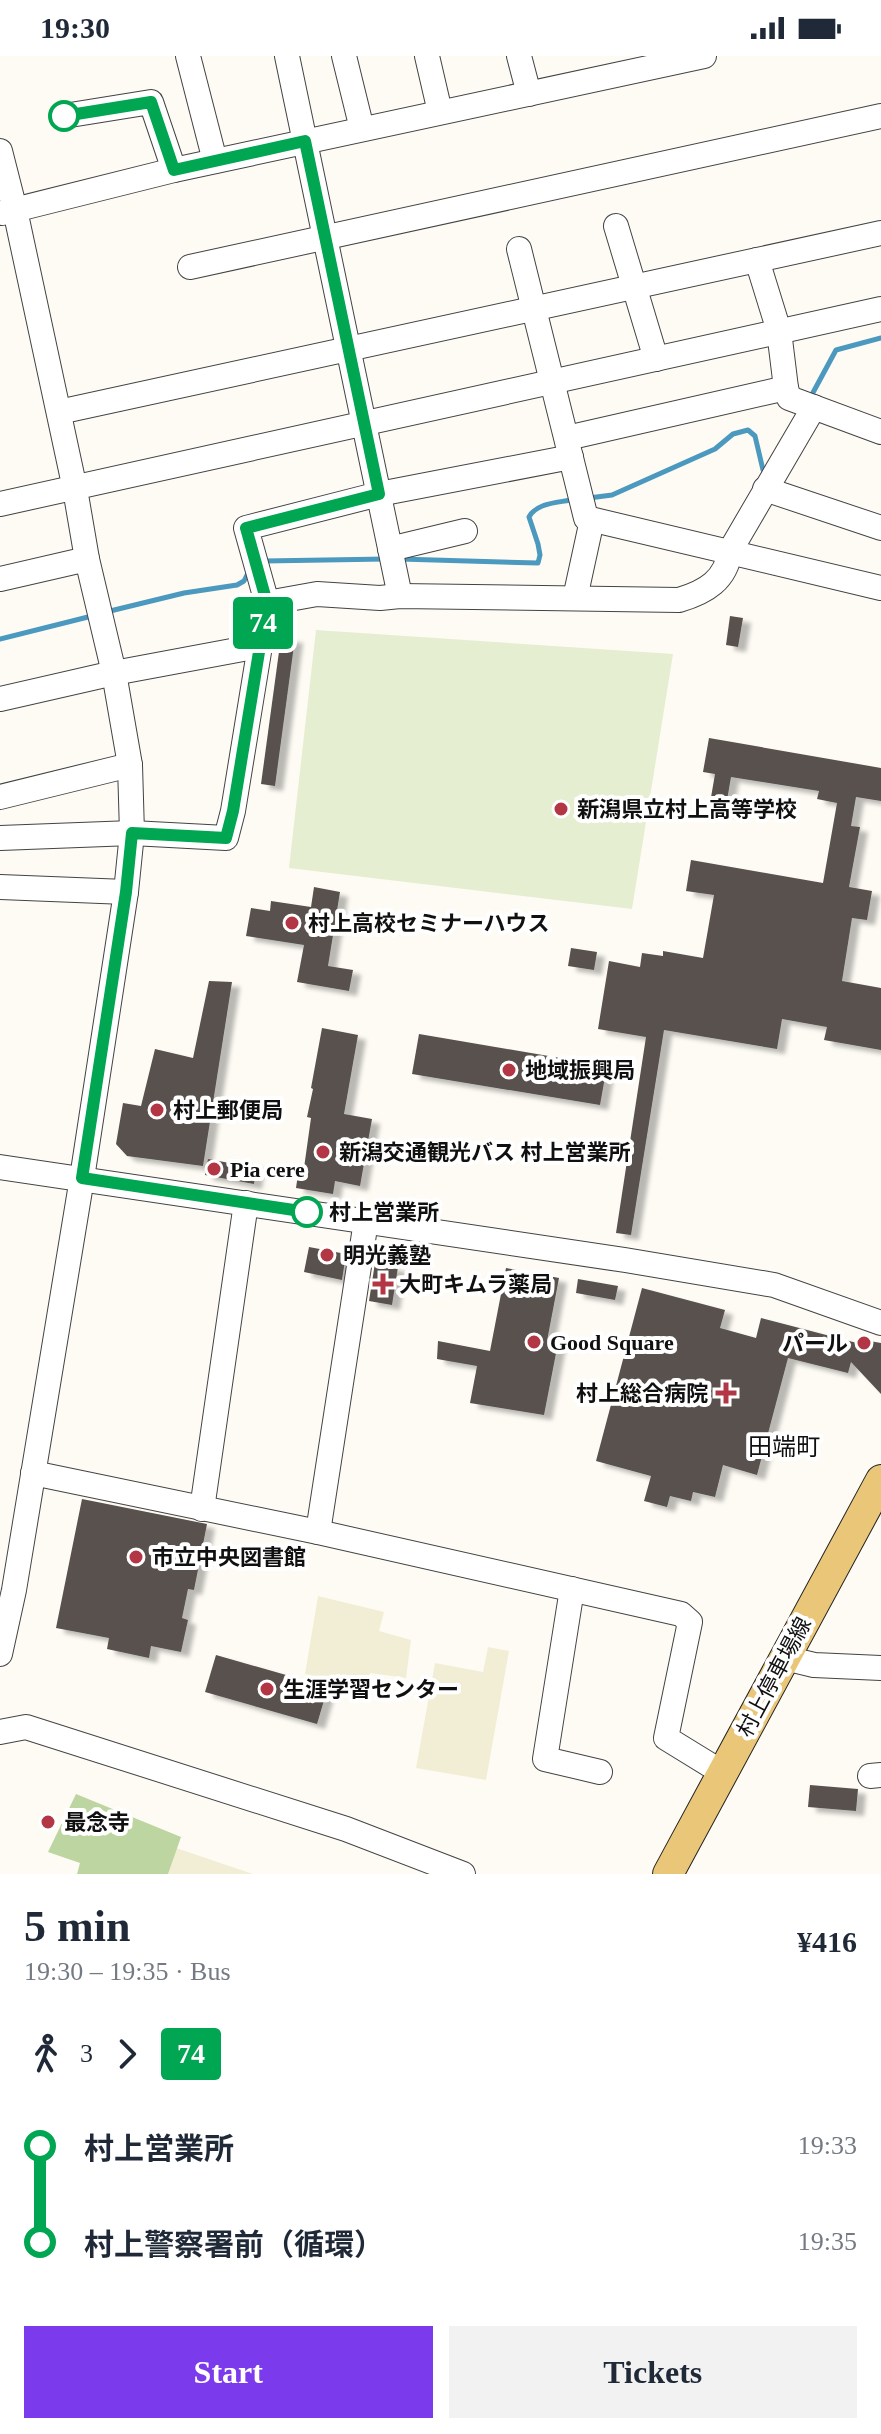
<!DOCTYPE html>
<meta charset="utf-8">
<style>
:root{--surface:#fff;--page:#f2f2f3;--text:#1f2937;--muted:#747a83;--accent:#7c3aed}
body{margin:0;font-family:"Times New Roman","Noto Sans JP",serif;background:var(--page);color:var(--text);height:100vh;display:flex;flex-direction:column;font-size:30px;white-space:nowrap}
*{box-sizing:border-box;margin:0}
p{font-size:26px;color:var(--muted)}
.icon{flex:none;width:44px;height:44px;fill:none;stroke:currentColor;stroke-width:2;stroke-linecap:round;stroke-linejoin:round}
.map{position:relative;height:1818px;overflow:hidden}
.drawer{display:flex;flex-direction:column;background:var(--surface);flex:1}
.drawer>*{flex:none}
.badge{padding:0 16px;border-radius:6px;font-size:28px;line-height:52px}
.map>.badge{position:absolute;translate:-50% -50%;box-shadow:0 0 0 4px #fff}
.legs{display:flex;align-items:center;gap:12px;height:88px;padding:0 24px;font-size:26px}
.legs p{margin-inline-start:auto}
.summary{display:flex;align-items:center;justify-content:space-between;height:136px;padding:0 24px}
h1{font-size:44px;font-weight:700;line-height:60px}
.action{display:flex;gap:16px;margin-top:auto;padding:16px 24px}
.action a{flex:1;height:92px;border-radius:0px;background:var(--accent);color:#fff;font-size:32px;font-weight:700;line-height:92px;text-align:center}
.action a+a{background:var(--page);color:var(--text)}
ul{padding:0 24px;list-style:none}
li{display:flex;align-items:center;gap:28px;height:96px;font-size:30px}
li i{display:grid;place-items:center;width:12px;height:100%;margin:0 10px;background:currentColor}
li i::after{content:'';width:20px;height:20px;margin:-10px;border:6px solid;border-radius:50%;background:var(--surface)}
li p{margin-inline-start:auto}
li:first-child i{background:linear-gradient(#0000 50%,currentColor 0)}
li:last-child i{background:linear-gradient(currentColor 50%,#0000 0)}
.status{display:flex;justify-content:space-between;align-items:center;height:56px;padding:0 40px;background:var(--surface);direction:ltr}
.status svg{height:22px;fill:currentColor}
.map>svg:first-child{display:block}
.farmland{fill:#f2eed6}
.forest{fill:#bcd5a1}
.pitch{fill:#e6eed1}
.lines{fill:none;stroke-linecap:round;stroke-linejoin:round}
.stream{stroke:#4c99c0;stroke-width:5}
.building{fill:#58514d;filter:url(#shadow)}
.minor-casing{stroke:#434343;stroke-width:26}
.major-casing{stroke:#212121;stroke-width:32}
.minor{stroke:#fff;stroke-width:24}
.major{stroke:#eac778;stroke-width:30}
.line-1-casing{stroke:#fff;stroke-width:18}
.line-1{stroke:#00a651;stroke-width:12}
.stop-1-dot{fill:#fff;stroke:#00a651;stroke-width:4}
.poi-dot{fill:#b23644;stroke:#fff;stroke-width:3}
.labels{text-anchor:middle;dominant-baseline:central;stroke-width:8;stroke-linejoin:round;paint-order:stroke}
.poi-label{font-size:22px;font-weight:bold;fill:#101010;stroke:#fff;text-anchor:start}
.stop-label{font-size:22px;font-weight:bold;fill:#101010;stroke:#fff;text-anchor:start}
.street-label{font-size:22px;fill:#101010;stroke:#fff}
.neighbourhood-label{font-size:24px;fill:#101010;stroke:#fff}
</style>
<div class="status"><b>19:30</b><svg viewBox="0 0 49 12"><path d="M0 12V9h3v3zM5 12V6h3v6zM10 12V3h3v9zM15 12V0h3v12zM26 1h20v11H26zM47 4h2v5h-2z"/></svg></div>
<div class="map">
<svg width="881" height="1818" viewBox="0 0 881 1818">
<defs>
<filter id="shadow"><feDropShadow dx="8" dy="5" stdDeviation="2" flood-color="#0004"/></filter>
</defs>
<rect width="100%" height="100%" fill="#fefbf4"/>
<!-- farmland -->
<g class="farmland">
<polygon points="318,1540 384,1556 379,1575 411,1584 406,1622 370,1617 365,1640 305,1618"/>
<polygon points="488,1591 509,1595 486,1724 416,1712 435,1607 483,1616"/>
<polygon points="176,1792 253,1818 168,1818"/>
</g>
<!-- forest -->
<polygon class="forest" points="76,1738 181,1781 168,1818 77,1818 80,1807 48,1796"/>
<!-- pitch -->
<polygon class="pitch" points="316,574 673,598 632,853 289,812"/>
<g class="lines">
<!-- stream -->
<g class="stream">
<polyline points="809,344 836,294 881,282"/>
<polyline points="589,442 612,439 715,393 733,378 748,374 755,380 763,414 769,415"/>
<path d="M400,503L538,507L540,499L538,488L529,461C537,446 559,447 575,443"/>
<polyline points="264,505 386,503"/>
<polyline points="106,556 184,537 237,529 244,525 249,515"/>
<polyline points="0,583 92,560"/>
</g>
</g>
<!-- building -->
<g class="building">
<polygon points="730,560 743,562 738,591 726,589"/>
<polygon points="281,581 295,582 275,730 261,728"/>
<polygon points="709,682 881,712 881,745 856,741 851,770 860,771 849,831 872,835 867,864 852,862 842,925 881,932 881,994 824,984 827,971 782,963 777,993 664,974 631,1179 616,1177 646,981 598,973 609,905 640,911 642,897 663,900 663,895 703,902 714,839 686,835 691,804 823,827 837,747 817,743 819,735 731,721 725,756 709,753 715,718 703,716"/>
<polygon points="314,831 340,836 328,910 353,914 349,935 297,926 304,889 246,880 251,852 270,855 271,845 311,851"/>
<polygon points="571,892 597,896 594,914 568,910"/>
<polygon points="209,925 232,926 203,1110 127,1100 116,1088 123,1047 141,1050 155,993 193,1002"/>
<polygon points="322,972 358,979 344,1058 372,1063 360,1130 335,1125 333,1138 296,1132 298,1118 303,1119 311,1062 307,1061 313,1033 311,1032"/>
<polygon points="419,978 607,1010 600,1049 412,1018"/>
<polygon points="208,1103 240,1109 240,1105 257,1108 254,1128 205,1119"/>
<polygon points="309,1191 346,1198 342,1224 304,1216"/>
<polygon points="375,1207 398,1211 392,1249 369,1245"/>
<polygon points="506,1212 559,1222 547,1285 558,1287 544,1359 470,1347 477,1310 437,1303 438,1285 490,1295"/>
<polygon points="578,1223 618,1230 615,1244 576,1237"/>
<polygon points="642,1232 725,1254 720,1272 756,1282 761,1262 857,1287 858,1283 881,1287 881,1338 851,1306 848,1317 788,1302 757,1419 723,1409 715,1441 693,1436 691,1445 670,1440 667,1451 644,1445 651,1420 596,1405"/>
<polygon points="82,1443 207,1468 194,1534 188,1533 182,1562 188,1564 181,1596 151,1590 149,1602 107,1593 109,1582 56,1572"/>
<polygon points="216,1599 328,1631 317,1668 205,1636"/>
<polygon points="810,1729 858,1733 856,1755 808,1751"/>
</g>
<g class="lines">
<!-- minor casing -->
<g class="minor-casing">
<g id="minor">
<polyline points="188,0 215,105"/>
<polyline points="287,0 400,540"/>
<polyline points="344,0 362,73"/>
<polyline points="427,0 440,56"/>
<polyline points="519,0 529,38"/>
<polyline points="64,60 151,46 174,114"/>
<polyline points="0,95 15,154 75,433 87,503 114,617 130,709 132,777 126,836 82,1122 14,1534 0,1598"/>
<polyline points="2,157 174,114 704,0"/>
<polyline points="616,170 656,303"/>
<polyline points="519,193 586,462 881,532"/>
<polyline points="757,204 779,275 786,332 789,342 881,376"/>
<polyline points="190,211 881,60"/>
<polyline points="59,356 881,177"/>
<polyline points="567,382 786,332"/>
<polyline points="765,433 881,472"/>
<polyline points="0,448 881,253"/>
<polyline points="390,493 465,475"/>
<polyline points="0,523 87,503"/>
<polyline points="575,542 592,464"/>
<polyline points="267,547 246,472 379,438 571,401"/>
<polyline points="0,643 114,617 259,590"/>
<polyline points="0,741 130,709"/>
<path d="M0,782L132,777L226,782L233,755L267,547L317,538L380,542L400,540L679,544C706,536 726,524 730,495L814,351"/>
<polyline points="0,831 126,836"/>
<polyline points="0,1111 625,1204 774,1229 881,1267"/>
<polyline points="33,1417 318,1476 681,1558 690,1566 666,1682 723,1717"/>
<polyline points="202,1453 246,1147"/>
<polyline points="318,1476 366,1165"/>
<polyline points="572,1533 545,1703 600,1716"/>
<polyline points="785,1602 814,1609 881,1612"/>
<polyline points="0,1676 26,1671 346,1773 463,1818"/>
<polyline points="870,1720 881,1719"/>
</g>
</g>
<!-- major casing -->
<g class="major-casing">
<polyline id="major" points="668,1818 881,1424"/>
</g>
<!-- minor -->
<use href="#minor" class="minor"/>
<!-- major -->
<use href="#major" class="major"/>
</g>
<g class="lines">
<!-- line-1 casing -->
<g class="line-1-casing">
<polyline id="line-1" points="64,60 151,46 174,114 305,85 379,438 246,472 267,547 233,755 226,782 132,777 126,836 82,1122 307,1156"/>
</g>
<!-- line-1 -->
<use href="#line-1" class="line-1"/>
</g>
<!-- markers -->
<g class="stop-1-dot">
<circle cx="64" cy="60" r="14"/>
<circle cx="307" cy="1156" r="14"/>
</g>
<g class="poi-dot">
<circle cx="561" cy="753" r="8"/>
<circle cx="292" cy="867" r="8"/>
<circle cx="509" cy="1014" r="8"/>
<circle cx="157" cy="1054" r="8"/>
<circle cx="323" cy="1096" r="8"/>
<circle cx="214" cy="1113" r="8"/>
<circle cx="327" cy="1199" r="8"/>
<path d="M379 1216h8v8h8v8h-8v8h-8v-8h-8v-8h8z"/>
<circle cx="534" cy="1286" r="8"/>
<circle cx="864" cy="1287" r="8"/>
<path d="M722 1325h8v8h8v8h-8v8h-8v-8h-8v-8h8z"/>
<circle cx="136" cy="1501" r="8"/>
<circle cx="267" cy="1633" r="8"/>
<circle cx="48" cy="1766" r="8"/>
</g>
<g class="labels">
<!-- poi labels -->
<g class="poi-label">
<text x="577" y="753">新潟県立村上高等学校</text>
<text x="308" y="867">村上高校セミナーハウス</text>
<text x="525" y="1014">地域振興局</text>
<text x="173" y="1054">村上郵便局</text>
<text x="339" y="1096">新潟交通観光バス 村上営業所</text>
<text x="230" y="1113">Pia cere</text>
<text x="343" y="1199">明光義塾</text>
<text x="399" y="1228">大町キムラ薬局</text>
<text x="550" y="1286">Good Square</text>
<text x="848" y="1287" text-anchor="end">パール</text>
<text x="708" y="1337" text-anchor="end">村上総合病院</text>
<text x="152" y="1501">市立中央図書館</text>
<text x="283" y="1633">生涯学習センター</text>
<text x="64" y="1766">最念寺</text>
</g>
<!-- stop labels -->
<g class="stop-label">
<text x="329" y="1156">村上営業所</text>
</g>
<!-- street labels -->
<g class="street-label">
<text transform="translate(774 1621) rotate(-62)">村上停車場線</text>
</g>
<!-- neighbourhood labels -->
<g class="neighbourhood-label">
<text x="784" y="1391">田端町</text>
</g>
</g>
</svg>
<b class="badge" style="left:263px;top:567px;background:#00a651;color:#fff">74</b>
</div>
<section class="drawer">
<div class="summary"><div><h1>5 min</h1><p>19:30 – 19:35 · Bus</p></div><b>¥416</b></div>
<div class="legs"><svg class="icon" aria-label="walk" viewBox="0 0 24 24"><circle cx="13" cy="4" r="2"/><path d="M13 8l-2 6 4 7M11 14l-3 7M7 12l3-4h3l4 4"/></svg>3<svg class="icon" aria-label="forward" viewBox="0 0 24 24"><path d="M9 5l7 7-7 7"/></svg><b class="badge" style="background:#00a651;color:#fff">74</b></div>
<ul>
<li><i style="color:#00a651"></i><b>村上営業所</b><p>19:33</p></li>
<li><i style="color:#00a651"></i><b>村上警察署前（循環）</b><p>19:35</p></li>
</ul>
<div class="action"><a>Start</a><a>Tickets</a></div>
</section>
